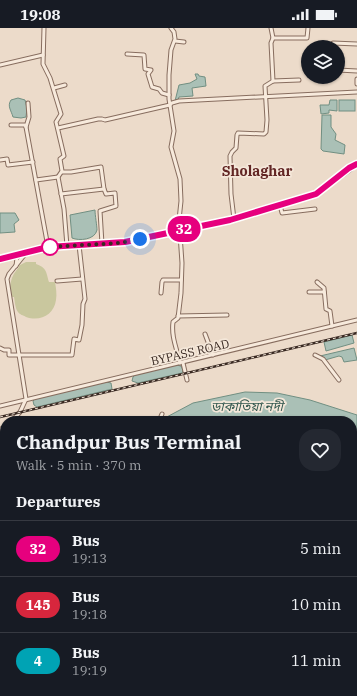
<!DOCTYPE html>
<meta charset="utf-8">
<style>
:root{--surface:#171b24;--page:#242831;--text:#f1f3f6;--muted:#9ea1a6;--line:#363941}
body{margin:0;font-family:"IBM Plex Serif","Noto Sans Bengali",serif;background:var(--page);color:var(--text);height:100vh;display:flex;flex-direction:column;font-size:15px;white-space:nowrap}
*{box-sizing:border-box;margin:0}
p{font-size:13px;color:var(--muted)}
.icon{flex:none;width:22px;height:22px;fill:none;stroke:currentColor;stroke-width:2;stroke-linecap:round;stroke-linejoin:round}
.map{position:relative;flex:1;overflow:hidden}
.panel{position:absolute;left:0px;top:388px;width:357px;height:280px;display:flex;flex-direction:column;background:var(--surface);border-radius:16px 16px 0 0;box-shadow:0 1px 3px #0004}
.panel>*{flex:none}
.badge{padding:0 8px;border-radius:13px;font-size:14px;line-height:26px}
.fabs{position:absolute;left:301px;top:12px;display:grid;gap:8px}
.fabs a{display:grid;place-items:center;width:44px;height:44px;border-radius:50%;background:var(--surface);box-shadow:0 1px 3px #0004;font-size:20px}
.you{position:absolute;width:20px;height:20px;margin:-10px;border:3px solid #fff;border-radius:50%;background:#1a73e8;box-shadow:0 0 0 6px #1a73e833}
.map>.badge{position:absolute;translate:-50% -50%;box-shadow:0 0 0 2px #fff}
h2{padding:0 16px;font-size:15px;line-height:36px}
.round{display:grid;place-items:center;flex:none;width:42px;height:42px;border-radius:16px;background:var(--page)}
.overview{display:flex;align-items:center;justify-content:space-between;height:68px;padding:0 16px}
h1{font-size:19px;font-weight:800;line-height:30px}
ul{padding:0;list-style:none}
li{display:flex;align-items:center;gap:12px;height:56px;padding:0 16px;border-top:1px solid var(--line)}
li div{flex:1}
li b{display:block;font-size:15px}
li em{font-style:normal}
li .badge{min-width:44px;font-weight:700;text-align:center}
.status{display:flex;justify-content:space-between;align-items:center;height:28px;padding:0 20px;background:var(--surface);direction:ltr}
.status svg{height:11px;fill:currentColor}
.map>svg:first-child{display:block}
.green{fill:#c9c79e}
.water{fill:#aac0b6;stroke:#718f82}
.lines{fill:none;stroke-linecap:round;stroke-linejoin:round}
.minor-casing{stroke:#876d5f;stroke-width:5}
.major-casing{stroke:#553d33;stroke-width:6}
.minor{stroke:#f7eadc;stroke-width:3}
.major{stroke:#ebc9a5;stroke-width:4}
.rail-casing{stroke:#392922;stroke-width:2.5}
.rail{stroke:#f4e7d9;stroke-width:1;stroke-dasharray:3;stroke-linecap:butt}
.line-casing{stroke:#fff;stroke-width:9}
.line{stroke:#e6007e;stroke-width:6}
.walk{stroke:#392922;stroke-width:4;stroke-dasharray:0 7.2}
.stop-dot{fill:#fff;stroke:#e6007e;stroke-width:2}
.labels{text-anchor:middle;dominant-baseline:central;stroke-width:3.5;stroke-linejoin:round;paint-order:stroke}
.street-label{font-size:12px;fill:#392922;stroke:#f4e7d9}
.water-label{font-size:13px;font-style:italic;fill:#32574e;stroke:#f4e7d9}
.quarter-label{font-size:14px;font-weight:bold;fill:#622624;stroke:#f4e7d9}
</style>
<div class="status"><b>19:08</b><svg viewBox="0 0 49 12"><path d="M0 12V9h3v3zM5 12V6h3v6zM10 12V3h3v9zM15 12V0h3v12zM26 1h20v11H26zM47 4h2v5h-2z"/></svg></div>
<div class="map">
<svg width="357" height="668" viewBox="0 0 357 668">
<rect width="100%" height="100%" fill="#ecdbca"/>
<!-- green -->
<path class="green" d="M26,234H36V236C47,240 46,244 49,254H55C56,260 57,266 56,272C54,287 40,294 26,289C23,287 20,287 18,284C15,280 15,274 14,269H11C9,258 10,249 19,239L18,238Z"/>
<!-- water -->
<g class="water">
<polygon points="195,46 198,46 199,48 205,49 206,58 192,60 193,68 179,69 178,72 175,73 179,57 190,55 197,51"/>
<path d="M18,70L25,72L27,80L26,89L21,90L13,89C11,82 7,78 11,72Z"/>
<polygon points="330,72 337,72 337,83 329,82 329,85 321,86 320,77 329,77"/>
<rect x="339" y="72" width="16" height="11"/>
<polygon points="322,87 331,87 331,99 336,106 335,112 345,117 344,126 323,123 321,121"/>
<path d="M95,182C95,187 97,198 97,202C95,212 79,213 72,210L70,187Z"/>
<polygon points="0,185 15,185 19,192 14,196 15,204 0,205"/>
<polygon points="352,307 354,315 326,323 324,314"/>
<polygon points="354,320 357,332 344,334 342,329 339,328 325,332 320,328"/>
<polygon points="176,337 181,338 183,342 182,345 138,355 132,353 133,349 135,347"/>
<polygon points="106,354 111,355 112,361 37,379 34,377 33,373 36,370"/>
<polygon points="245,364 277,365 310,372 357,387 357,431 352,429 352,393 162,393 163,391 193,375"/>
<polygon points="0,596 5,601 5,663 41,663 44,668 5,668 0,656"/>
<polygon points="241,663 291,663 293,668 242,668"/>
</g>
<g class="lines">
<!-- minor casing -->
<g class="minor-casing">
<g id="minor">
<polyline points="44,0 43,36 50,50 61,86 56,94 64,128 60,131 62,143 58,149 64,181 67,218"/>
<path d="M171,0L174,4L175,11L171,22L169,47V71L174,103L171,119L180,151L181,173L179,192L182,235L181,265L178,290L173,294C171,309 177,321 180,335"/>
<polyline points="271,0 273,10"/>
<polyline points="175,13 184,14"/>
<polyline points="333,19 333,15 357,16"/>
<polyline points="127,26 144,27 145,41 151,42 148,46 152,59 159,61 162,65 169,67"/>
<polyline points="0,37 43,27"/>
<polyline points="338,42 357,43"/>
<polyline points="357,51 357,56"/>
<polyline points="273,53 299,52"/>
<polyline points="54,60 65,57"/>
<polyline points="28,75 29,89 26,99 48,219"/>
<polyline points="11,97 25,97 26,99"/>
<polyline points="58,100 98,91 102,91 105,92 170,77 172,75 179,73 357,64"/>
<polyline points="0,132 7,131 8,137 33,134"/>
<polyline points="65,144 62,144 71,144 101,139 104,161"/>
<polyline points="36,152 58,149"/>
<polyline points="61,166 104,161 106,166 115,165 116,178 100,183 102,216"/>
<polyline points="280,177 282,185 315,181"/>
<polyline points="234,191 231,166 230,128 232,124 236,120 237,107 238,105 264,106 266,104 267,92 265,58 273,53 271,15 273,10 307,10 308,0"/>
<polyline points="16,238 17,230 20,227"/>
<polyline points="57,253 82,251"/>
<polyline points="317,254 324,260 326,281 330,283 332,298"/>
<polyline points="309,264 324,264"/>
<polyline points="161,265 162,254 163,252 181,252"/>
<polyline points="178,288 227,287"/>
<polyline points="205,306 213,327"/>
<polyline points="0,320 4,322 9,322 9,327 72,327 74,311 79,312 82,297 83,276 85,271 79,217"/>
<polyline points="315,327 323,331 339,352"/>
<polyline points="183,335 187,352"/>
<polyline points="0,378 357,292"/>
<polyline points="12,393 20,384 26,371 7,251 9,246 26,225"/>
<polyline points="159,393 162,386"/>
<polyline points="0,401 5,401"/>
<polyline points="0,435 5,436"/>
<polyline points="352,478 357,476"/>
<polyline points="0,559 5,557"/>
<polyline points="161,663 162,668"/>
<polyline points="95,666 101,663"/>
</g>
</g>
<!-- major casing -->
<g class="major-casing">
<g id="major">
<polyline points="0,231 48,219 125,214 230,192 316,166 357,136"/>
<polyline points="0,589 5,593"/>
<polyline points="49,663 52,668"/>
</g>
</g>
<!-- minor -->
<use href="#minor" class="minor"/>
<!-- major -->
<use href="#major" class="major"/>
<!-- rail casing -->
<g class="rail-casing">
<polyline id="rail" points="0,389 357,305"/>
</g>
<!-- rail -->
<use href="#rail" class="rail"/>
</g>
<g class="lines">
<!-- line casing -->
<g class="line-casing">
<polyline id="line" points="0,231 48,219 125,214 230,192 316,166 349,140 357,136"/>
</g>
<!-- line -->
<use href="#line" class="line"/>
<!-- walk -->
<polyline class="walk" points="50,219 48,219 120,215 140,211"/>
</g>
<!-- markers -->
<circle class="stop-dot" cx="50" cy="219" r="8"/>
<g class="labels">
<!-- street labels -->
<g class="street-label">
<text transform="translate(190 324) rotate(-13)">BYPASS ROAD</text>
</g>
<!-- water labels -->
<g class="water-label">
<text x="247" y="378">ডাকাতিয়া নদী</text>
</g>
<!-- quarter labels -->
<g class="quarter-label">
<text x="257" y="143">Sholaghar</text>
</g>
</g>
</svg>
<div class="fabs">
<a><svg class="icon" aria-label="layers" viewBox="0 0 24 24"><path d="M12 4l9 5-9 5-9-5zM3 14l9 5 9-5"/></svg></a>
</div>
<div class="you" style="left:140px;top:211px"></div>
<b class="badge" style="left:184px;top:201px;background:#e6007e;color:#fff">32</b>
<section class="panel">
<div class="overview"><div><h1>Chandpur Bus Terminal</h1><p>Walk · 5 min · 370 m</p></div><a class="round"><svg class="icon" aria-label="heart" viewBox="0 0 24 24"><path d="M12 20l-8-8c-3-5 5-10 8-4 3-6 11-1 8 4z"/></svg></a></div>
<h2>Departures</h2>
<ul>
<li><span class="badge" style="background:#e6007e;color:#fff">32</span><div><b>Bus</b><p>19:13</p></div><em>5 min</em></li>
<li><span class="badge" style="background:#d7263d;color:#fff">145</span><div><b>Bus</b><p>19:18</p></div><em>10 min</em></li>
<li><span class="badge" style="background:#00a3b4;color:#fff">4</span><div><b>Bus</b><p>19:19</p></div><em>11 min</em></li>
</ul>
</section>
</div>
